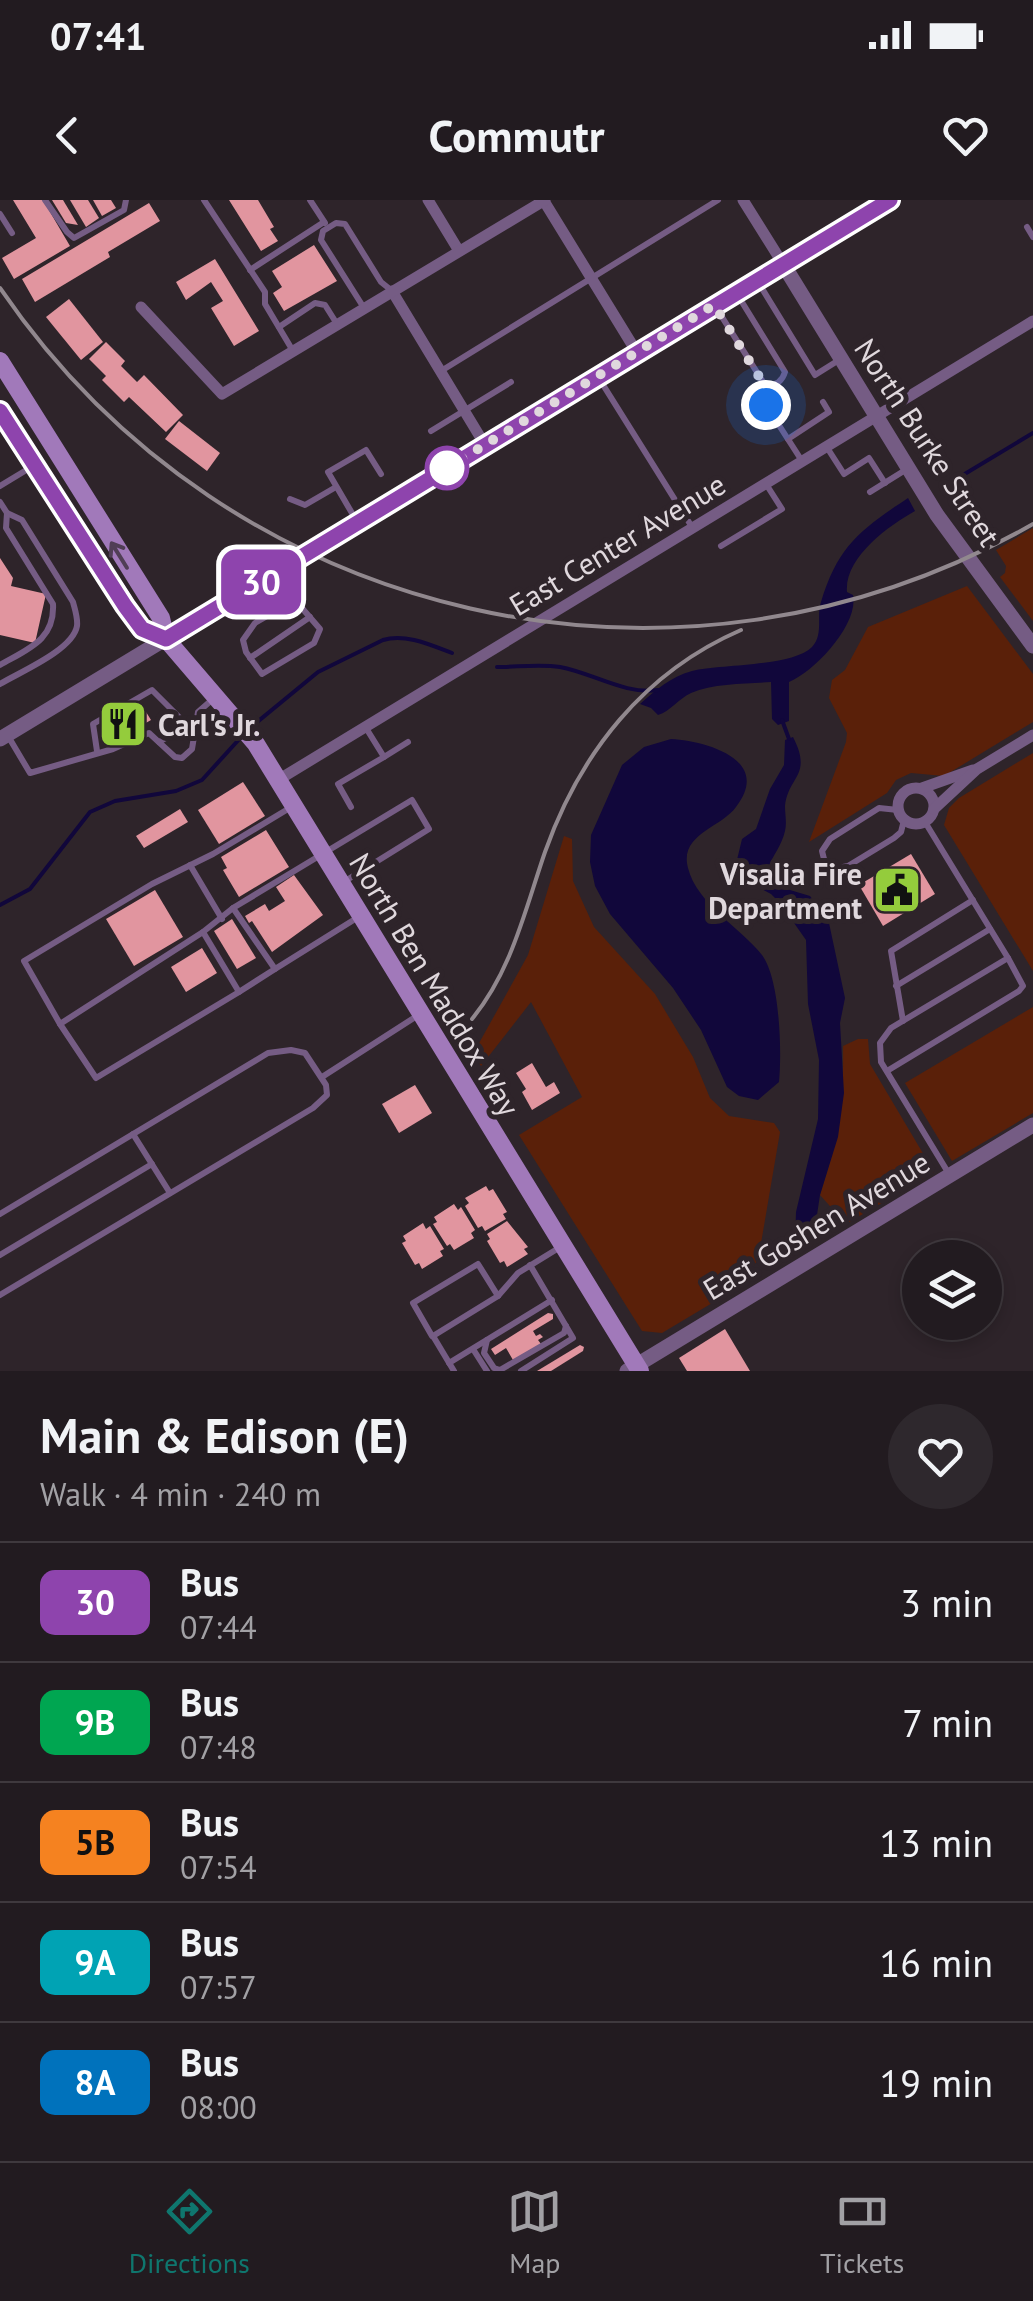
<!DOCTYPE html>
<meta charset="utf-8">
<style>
:root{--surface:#221b20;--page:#2e282d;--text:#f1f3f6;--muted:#a2a1a5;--line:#3f393e;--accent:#0f766e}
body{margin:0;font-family:"PT Sans",sans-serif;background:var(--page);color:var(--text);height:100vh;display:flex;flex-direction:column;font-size:38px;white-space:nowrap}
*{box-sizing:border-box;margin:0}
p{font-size:32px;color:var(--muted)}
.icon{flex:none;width:55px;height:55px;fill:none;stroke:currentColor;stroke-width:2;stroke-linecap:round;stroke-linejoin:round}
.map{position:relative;height:1171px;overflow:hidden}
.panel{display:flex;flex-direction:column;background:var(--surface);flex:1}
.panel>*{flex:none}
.badge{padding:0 20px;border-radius:15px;font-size:35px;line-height:65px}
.buttons{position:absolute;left:902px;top:1040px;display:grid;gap:20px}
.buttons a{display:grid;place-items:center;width:100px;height:100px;border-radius:50%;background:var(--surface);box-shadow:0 5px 15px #0003,0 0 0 2px var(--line);font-size:50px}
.you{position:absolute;width:50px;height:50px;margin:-25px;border:8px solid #fff;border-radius:50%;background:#1a73e8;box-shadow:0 0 0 15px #1a73e833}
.map>.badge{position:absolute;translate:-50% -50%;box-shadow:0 0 0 5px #fff}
.round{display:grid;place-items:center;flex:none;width:105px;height:105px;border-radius:52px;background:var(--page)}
.head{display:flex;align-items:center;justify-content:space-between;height:170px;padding:0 40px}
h1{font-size:48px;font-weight:600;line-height:75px}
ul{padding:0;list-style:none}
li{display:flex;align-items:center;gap:30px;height:120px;padding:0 40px;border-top:2px solid var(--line)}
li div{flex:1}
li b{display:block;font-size:38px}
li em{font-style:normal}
li .badge{min-width:110px;font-weight:700;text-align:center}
.status{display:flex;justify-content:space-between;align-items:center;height:70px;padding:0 50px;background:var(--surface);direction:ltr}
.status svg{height:28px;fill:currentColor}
header{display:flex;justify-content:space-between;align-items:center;height:130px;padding:0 40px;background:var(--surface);font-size:45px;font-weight:600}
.tab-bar{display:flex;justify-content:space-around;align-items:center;height:140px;border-top:2px solid var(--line);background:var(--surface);font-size:28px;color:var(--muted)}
.tab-bar a{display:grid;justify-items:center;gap:5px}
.tab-bar .on{color:var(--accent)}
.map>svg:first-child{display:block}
.green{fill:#5a2009}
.water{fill:#11073b}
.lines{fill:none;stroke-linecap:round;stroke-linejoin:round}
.stream{stroke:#11073b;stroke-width:4}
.building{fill:#e1959f}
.service{stroke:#755c84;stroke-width:6}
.minor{stroke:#755c84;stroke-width:11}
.tertiary{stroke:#755c84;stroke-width:15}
.secondary{stroke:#a179ba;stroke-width:18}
.rail{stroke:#91888e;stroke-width:4}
.oneway{stroke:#503e55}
.line-casing{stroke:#fff;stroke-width:22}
.line{stroke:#8e44ad;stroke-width:15}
.walk{stroke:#e0d8dd;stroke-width:10;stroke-dasharray:0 18}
.stop-dot{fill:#fff;stroke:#8e44ad;stroke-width:5}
.labels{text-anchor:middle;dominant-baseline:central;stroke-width:10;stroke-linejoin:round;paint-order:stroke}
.street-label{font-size:30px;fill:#e0d8dd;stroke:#2e242a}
.poi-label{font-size:30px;font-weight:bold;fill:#e0d8dd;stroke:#2e242a;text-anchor:start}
</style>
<div class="status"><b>07:41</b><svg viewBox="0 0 49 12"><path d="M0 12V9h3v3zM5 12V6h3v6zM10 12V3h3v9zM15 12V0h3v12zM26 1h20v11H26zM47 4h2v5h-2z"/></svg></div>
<header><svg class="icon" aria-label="back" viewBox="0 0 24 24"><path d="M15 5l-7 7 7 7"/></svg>Commutr<svg class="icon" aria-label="heart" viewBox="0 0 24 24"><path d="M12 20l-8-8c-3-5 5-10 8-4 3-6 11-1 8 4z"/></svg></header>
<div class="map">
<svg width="1033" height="1171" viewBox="0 0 1033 1171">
<rect width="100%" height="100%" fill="#2e242a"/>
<!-- green -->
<g class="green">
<polygon points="1033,328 1033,421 1000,377 1005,373 1006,366 996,350"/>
<polygon points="967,386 1033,474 1033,522 944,576 911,573 896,580 887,593 809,642 846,542 847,533 829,498 832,480 845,470 868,427"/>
<polygon points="1033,553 1033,771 944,625 949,608 959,598"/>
<polygon points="564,636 572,639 573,681 594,727 655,794 693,857 710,898 729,916 774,923 780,932 758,1061 745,1071 744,1084 662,1133 642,1131 519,935 582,897 531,802 481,866 473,854 528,755"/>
<polygon points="1033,807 1033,913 952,961 905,883"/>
<path d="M858,839H868L870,864L934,972L846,1024L820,995C838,939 844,905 843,846Z"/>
</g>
<!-- water -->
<g class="water">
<path d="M908,298L915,311C888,326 844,358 847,392L853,395C859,424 815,471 789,482V521L778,525L772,519L771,482C746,484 714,483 691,493C678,499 671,511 658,515L651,508L640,504C656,490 670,477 692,471C721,464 792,467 812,447C824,434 816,416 821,402C838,346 860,330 908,298Z"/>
<path d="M793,537C813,576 788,576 785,606C785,615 787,622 785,631C782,645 773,655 768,668L790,690L810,696L829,723L845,798L840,823L844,893L838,937L820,995L815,1028L808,1044L799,1049L795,1043L796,1012L818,919L819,860L808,804L806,740L780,703L771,694L743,679L736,664L742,639L756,629L770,589L784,565L785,540Z"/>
<path d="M671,539C705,541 773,559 736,607C721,628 679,634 688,668C697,704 740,727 762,755C780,779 782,852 779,882L758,900L739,896L727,887L701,830L673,788L610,714L595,686L590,662L591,635L622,565L644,547Z"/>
</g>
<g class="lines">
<!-- stream -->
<g class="stream">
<polyline points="943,287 1033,233"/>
<path d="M497,467C517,467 540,464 560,467C593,473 625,495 658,490"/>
<polyline points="782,520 789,539"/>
<path d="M250,528L318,472L383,440C405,433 431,445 452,453"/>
<polyline points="0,705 30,689 90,612 115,601 176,591 202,580 243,535"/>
</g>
</g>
<!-- building -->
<g class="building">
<polygon points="13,0 43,0 70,46 14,79 2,58 36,38"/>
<polygon points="52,0 63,0 78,25 66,23"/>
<polygon points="70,0 88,0 99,18 86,27"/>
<polygon points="93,0 111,0 116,8 102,16"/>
<polygon points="229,0 258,0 274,27 270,29 278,41 261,51"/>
<polygon points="149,3 160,21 108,52 110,57 35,102 22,79"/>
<polygon points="314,45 337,81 284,111 273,93 282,87 272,71"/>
<polygon points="215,59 259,131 234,146 211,108 223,101 211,82 186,100 176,82"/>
<polygon points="69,99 103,142 81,160 46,117"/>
<polygon points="106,142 125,161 121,166 137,182 144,175 183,215 166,232 129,197 124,202 102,180 106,176 89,159"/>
<polygon points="179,221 220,253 207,271 165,239"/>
<polygon points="0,358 13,378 11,386 46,394 35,443 0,435"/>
<polygon points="135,501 140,509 143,507 151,520 113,542 100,521"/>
<polygon points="243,582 265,616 219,644 198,610"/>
<polygon points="180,609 188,622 144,648 136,636"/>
<polygon points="266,630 289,667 239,697 223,670 227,668 221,657"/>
<polygon points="911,654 935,694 883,726 859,685"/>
<polygon points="294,675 323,715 272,752 252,721 249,723 245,716 265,704 269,711 285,701 276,687"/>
<polygon points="155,690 183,737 134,766 106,719"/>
<polygon points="232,719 256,758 237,769 214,731"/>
<polygon points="202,748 217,773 186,792 171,767"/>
<polygon points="532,863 546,887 554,882 560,893 532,910 522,892 526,889 516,873"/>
<polygon points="415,885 432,913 399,933 382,904"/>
<polygon points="486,986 489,991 493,989 507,1012 503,1014 506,1019 485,1031 482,1026 478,1028 465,1006 469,1003 465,998"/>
<polygon points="454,1004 458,1010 461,1007 475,1030 471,1033 474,1038 454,1050 450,1044 447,1046 433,1024 437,1022 434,1017"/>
<polygon points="507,1021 528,1047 524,1049 528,1054 507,1067 504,1061 500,1063 487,1041 490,1039 487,1034"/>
<polygon points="423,1023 426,1029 430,1026 444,1049 440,1051 443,1056 422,1069 419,1063 415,1065 402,1043 406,1041 403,1036"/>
<polygon points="548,1113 553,1114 553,1119 533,1131 536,1136 540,1134 543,1137 538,1140 541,1144 513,1160 506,1148 495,1155 491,1149"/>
<polygon points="725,1129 750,1171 687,1171 679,1158"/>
<polygon points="580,1145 584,1147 583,1151 551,1171 537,1171"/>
</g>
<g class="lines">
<!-- service -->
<g class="service">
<polyline points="45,0 67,32 74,38 124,10 126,0"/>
<polyline points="204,0 265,92 265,104 293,151"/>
<polyline points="310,0 325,23"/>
<polyline points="0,14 12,33"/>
<polyline points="1027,27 1033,37"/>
<polyline points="250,70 324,22"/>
<polyline points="758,82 815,175 839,160"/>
<path d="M715,106L765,185C775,186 782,182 785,172L737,94"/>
<polyline points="364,108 321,40 323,31 336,23 345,24 381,82 391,90"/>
<polyline points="279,127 315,103 325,105 337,124"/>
<polyline points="441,171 718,0"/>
<polyline points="600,180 692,327"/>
<polyline points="765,185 766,205 802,261"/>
<polyline points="431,231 511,182"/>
<polyline points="788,239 829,212 823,202"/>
<polyline points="826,246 844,274 869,258 885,283"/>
<polyline points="0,286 33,266"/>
<polyline points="870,292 907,269"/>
<polyline points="290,299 305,305 336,287"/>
<path d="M0,302L7,313L22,320L73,402C75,410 78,418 77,426C73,450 20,472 0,484"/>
<polyline points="356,320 328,272 366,250 381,274"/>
<polyline points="721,346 782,309 766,284"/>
<polyline points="279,372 295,400 255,423 243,440 246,452 262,474 314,443 320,429 295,400"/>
<polyline points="250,458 310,417"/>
<path d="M0,465C28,449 55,440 53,404L6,328L7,313"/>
<polyline points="8,536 30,573 113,549 149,533 175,557 182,558 192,549 198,512 213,499"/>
<polyline points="97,551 93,524 152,490 182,520 178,531 159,542"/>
<polyline points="384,557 408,542"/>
<polyline points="293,606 213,654 152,684 24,761 60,824 203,732 233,708 412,600 429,629 342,683"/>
<polyline points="351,607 338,584 384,557 366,528"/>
<polyline points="898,610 879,608 830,639 822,651 824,659 833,669 848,666 894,638 901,632 904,620"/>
<polyline points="925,622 1008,758 891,828 880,843 881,862 949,974"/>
<polyline points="190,665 222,719"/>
<polyline points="233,708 275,769 360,716"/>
<polyline points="203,732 239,792 275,769"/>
<polyline points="896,786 990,729"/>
<polyline points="903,821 891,751 973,700"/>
<polyline points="60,824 96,878 239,792"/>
<polyline points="887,871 1019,791 1023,786 1008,758"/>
<polyline points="322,877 420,814"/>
<polyline points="133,934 170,993"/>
<polyline points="0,1014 268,853 291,850 305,853 326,885 327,895 313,908 0,1095"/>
<polyline points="0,1055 152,964"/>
<polyline points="432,1136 413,1103 478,1064 498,1096"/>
<polyline points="487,1140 484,1153 494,1168 500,1170 564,1133 566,1126"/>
<polyline points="473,1149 487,1171"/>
<polyline points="449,1163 552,1100"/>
<polyline points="454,1171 433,1136 498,1096 518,1073 562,1046"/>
<polyline points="521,1171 573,1138 530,1065"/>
</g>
<!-- minor -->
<g class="minor">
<polyline points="428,0 459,51"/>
<polyline points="743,0 783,64"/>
<polyline points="544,1 636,151"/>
<polyline points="392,91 485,245"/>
<polyline points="141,107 222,194 545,0"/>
<polyline points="278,580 1033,121"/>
<circle cx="916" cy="606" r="18"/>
<polyline points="922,588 973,570"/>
<polyline points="934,609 977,569 1033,535"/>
</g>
<!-- tertiary -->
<g class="tertiary">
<polyline points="783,64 937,315 1033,446"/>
<polyline points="0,539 890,0"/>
<polyline points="627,1171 1033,925"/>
</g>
<!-- secondary -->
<g class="secondary">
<polyline points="0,161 161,418 166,439"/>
<polyline points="0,211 142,429 166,439 256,544 640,1171"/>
</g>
<!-- rail -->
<g class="rail">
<path d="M0,88C230,426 680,526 1033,324"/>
<path d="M472,819C512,770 525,710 545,652C580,553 644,472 741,430"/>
</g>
</g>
<!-- one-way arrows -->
<defs><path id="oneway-shaft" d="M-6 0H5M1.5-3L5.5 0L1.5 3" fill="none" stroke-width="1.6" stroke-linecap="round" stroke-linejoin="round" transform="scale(2.5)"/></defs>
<use class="oneway" href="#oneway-shaft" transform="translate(119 355) rotate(-122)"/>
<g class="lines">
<!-- line casing -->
<g class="line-casing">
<polyline id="line" points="0,211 125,406 142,429 166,439 890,0"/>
</g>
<!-- line -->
<use href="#line" class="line"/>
<!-- walk -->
<polyline class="walk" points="447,268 714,105 765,186 766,205"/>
</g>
<!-- icons -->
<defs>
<g id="restaurant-square" transform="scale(2.5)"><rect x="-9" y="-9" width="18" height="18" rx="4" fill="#94cc3c" stroke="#2e242a"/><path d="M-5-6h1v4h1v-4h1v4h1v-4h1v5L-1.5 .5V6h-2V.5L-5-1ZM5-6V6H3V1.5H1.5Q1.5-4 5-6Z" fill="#111"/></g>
<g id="civic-square" transform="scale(2.5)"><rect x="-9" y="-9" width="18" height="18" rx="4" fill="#94cc3c" stroke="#2e242a"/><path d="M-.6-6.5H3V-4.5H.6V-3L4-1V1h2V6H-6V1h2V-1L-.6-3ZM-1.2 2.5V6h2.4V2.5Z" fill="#111"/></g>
</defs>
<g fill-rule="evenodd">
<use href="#restaurant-square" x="123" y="524"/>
<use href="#civic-square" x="897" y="690"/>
</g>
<!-- markers -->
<circle class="stop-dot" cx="447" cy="268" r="20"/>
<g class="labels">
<!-- street labels -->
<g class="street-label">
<text transform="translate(928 242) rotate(57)">North Burke Street</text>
<text transform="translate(617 344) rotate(-31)">East Center Avenue</text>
<text transform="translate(435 784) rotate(59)">North Ben Maddox Way</text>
<text transform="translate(816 1025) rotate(-31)">East Goshen Avenue</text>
</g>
<!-- poi labels -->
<g class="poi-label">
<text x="158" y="524">Carl's Jr.</text>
<text x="862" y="673" text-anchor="end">Visalia Fire<tspan x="862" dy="34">Department</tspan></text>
</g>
</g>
</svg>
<div class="buttons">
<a><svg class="icon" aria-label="layers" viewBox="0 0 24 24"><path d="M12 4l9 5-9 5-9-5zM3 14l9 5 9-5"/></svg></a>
</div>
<div class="you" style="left:766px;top:205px"></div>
<b class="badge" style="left:261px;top:382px;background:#8e44ad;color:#fff">30</b>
</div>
<section class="panel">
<div class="head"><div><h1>Main &amp; Edison (E)</h1><p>Walk · 4 min · 240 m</p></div><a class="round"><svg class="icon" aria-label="heart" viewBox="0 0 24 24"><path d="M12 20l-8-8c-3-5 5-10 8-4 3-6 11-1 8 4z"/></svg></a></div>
<ul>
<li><span class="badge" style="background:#8e44ad;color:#fff">30</span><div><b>Bus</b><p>07:44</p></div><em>3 min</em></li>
<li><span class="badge" style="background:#00a651;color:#fff">9B</span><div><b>Bus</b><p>07:48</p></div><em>7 min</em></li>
<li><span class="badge" style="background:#f58220;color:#111">5B</span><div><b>Bus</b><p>07:54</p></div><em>13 min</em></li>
<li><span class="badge" style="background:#00a3b4;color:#fff">9A</span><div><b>Bus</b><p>07:57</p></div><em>16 min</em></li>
<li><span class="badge" style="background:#0072bc;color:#fff">8A</span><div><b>Bus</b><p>08:00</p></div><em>19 min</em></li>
</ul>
</section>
<nav class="tab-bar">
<a class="on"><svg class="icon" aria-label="directions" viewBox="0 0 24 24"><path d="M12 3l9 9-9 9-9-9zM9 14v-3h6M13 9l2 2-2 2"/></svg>Directions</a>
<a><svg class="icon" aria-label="map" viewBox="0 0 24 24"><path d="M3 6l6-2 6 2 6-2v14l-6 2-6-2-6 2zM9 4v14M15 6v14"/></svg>Map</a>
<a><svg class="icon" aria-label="tickets" viewBox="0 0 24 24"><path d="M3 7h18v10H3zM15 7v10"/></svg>Tickets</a>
</nav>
